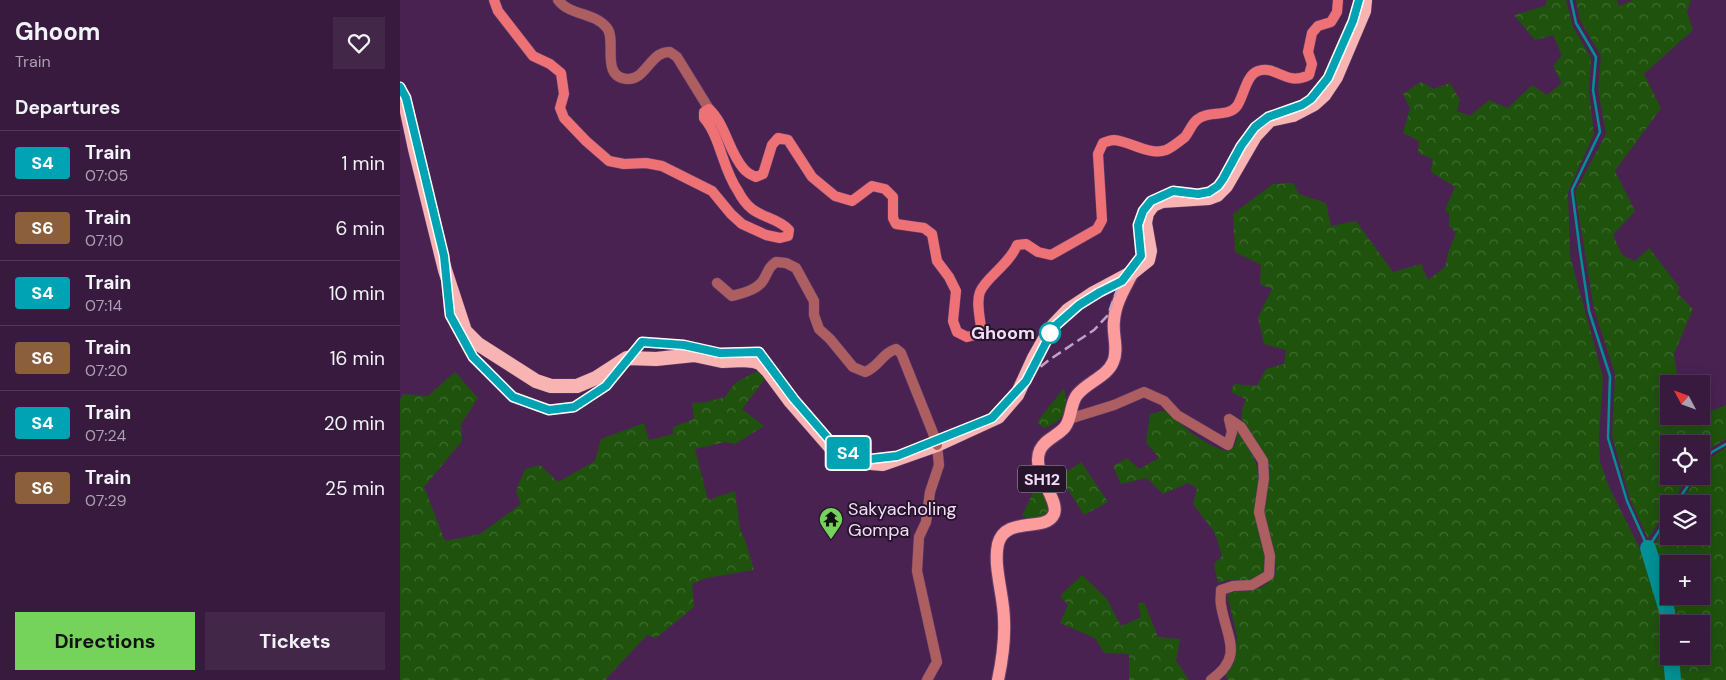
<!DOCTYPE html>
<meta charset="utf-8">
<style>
:root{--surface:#371a3e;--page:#422749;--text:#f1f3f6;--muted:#aaa1b0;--line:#513858;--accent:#75d25b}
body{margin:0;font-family:"DM Sans",sans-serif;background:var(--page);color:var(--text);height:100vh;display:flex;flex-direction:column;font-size:19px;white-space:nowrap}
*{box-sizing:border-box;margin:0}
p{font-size:16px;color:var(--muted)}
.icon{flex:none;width:28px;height:28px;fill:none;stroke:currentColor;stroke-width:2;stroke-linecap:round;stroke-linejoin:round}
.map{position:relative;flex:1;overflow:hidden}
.sheet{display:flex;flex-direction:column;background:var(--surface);width:400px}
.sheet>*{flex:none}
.badge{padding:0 10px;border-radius:4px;font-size:18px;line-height:32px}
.needle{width:32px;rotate:311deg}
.tools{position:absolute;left:1260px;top:375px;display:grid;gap:10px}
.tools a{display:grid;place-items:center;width:50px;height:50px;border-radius:0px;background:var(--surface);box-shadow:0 2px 12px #0003,0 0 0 1px var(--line);font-size:25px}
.map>.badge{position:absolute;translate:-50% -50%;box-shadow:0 0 0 2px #fff}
h2{padding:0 15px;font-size:19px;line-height:45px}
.round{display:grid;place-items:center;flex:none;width:52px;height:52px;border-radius:0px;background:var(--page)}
.overview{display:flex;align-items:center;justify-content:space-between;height:85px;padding:0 15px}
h1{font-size:24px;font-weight:700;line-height:38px}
.cta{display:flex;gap:10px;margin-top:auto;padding:10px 15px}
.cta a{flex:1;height:58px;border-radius:0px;background:var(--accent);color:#111;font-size:20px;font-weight:700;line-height:58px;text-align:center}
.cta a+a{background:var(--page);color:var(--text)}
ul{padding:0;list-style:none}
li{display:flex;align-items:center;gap:15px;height:65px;padding:0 15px;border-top:1px solid var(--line)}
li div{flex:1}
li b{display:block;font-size:19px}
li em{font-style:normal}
li .badge{min-width:55px;font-weight:700;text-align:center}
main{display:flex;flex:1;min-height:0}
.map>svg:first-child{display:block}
.forest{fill:url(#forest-crowns);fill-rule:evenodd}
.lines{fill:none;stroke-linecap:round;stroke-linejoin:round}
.stream{stroke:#019095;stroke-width:2.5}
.river{stroke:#019095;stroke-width:16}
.minor-casing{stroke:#64406d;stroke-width:11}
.secondary-casing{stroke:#64406d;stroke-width:11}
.primary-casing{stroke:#64406d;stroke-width:14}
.trunk-casing{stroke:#64406d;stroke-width:15}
.minor{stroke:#ad5e60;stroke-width:10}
.secondary{stroke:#ee7176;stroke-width:10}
.primary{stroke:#fd9c9d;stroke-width:12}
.trunk{stroke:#f8b3b3;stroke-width:14}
.rail{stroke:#bfa3c6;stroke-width:2.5;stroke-dasharray:10 5;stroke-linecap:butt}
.minor-bridge-casing{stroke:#64406d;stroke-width:11;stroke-linecap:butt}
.minor-bridge{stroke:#ad5e60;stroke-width:10}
.line-casing{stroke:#fff;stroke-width:11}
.line{stroke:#00a3b4;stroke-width:8}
.stop-dot{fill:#fff;stroke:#00a3b4;stroke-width:2.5}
.labels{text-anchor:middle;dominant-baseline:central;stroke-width:4;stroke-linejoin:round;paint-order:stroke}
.shield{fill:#26152a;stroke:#b6a0bb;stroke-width:1}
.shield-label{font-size:16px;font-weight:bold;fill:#f3dcf9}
.stop-label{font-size:18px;font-weight:bold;fill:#f3dcf9;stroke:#26152a;text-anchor:end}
.poi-label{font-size:18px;fill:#f3dcf9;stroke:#26152a;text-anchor:start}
</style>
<main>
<section class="sheet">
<div class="overview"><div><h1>Ghoom</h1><p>Train</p></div><a class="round"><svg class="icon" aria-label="heart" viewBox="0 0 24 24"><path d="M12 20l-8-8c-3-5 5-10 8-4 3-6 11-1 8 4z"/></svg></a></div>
<h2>Departures</h2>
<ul>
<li><span class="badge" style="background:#00a3b4;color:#fff">S4</span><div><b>Train</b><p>07:05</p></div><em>1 min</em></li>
<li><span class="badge" style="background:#8b5e3c;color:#fff">S6</span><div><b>Train</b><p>07:10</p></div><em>6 min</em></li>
<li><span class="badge" style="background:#00a3b4;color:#fff">S4</span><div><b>Train</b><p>07:14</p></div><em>10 min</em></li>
<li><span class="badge" style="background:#8b5e3c;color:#fff">S6</span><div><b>Train</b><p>07:20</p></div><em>16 min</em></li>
<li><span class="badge" style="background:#00a3b4;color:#fff">S4</span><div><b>Train</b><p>07:24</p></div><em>20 min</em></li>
<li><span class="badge" style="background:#8b5e3c;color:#fff">S6</span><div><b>Train</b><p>07:29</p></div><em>25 min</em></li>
</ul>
<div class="cta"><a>Directions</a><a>Tickets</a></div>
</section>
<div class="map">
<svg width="1326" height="680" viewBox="0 0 1326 680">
<defs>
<pattern id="forest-crowns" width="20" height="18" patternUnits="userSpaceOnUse" patternTransform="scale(1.25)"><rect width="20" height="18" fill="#1f530d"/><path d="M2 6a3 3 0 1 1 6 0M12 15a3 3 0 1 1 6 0" fill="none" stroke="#406b31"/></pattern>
</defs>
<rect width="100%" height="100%" fill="#492252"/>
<!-- forest -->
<g class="forest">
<path d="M1147,0H1166L1173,27L1191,58L1189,91L1194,134L1168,192L1170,256L1203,377L1199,436L1200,462L1209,487L1242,553L1260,612L1267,680H828L825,675L834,663L837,637L827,594C843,588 860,595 872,578C883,562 864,531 862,512C861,496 870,477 866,462C862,446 850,432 841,418L843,406L846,399L831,392L834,384L857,386L866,369L884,364L886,350L864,344L858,317L872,289L860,284L861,265L835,252L833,214L873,184L893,183L899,194L926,203L931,226L956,221L993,272L1021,264L1028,280L1045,267L1049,250L1056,233L1049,226V213L1045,210L1055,187L1031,172L1033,159L1018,153L1019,141L1003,133L1010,108L1003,94L1021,82L1034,89L1050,83L1060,100L1057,111L1070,116L1089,100L1108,108L1132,85L1147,95L1162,83L1153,66L1162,55L1153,35L1135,40L1114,15L1145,6Z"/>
<polygon points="1176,0 1217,0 1219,6 1233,0 1291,0 1287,12 1293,30 1244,74 1261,108 1215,171 1235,211 1213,235 1222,255 1235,261 1249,248 1280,288 1277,293 1293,309 1274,354 1277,375 1274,384 1269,384 1269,397 1262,415 1293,418 1301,416 1301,415 1326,405 1326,439 1309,449 1301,460 1301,444 1269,444 1269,476 1289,476 1271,504 1269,504 1269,507 1248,539 1230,499 1212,436 1215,374 1194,309 1175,192 1206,134 1198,90 1201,56 1180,20"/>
<polygon points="357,371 365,379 342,409 364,426 335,444 325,442 295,449 308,500 335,491 340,529 345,540 354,570 306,578 292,584 294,607 256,638 247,635 205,680 0,680 0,400 3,394 28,396 55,372 78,398 61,424 62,441 24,487 45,541 80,534 121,504 116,491 125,469 140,465 158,482 195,461 201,439 244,423 249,440 273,434 273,427 294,419 292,403 306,402 325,397 335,383"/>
<path d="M664,388C668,409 666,420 644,428L637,422Z"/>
<path d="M768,410C781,427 805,445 826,451L834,447L837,438L836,430L848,447L856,463L859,476L855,513L865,556L864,573L852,581L828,580L818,583L814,564L822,556L815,533L793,504L797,488L788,483L763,494L747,478L721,484L713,466L727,458L739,469L759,458L746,442L750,414Z"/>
<path d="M1326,447V680H1278L1275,656H1301V624H1272L1270,608L1252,547L1269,521V536H1301V504H1279L1298,476H1301C1301,464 1316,453 1326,447ZM1269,564H1301V596H1269Z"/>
<polygon points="681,462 708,502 684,515 660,477"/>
<polygon points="639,480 651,508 647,516 633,520 622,516"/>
<polygon points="682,575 707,599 721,626 741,617 738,604 744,602 758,637 780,639 776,661 789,680 729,680 729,654 704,653 695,638 660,623 668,605 660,596"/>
</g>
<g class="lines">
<!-- stream -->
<g class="stream">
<polyline points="1171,0 1176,23 1196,57 1193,90 1200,132 1172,190 1180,251 1189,311 1210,376 1208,438 1227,501 1248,548"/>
<polyline points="1301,466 1312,452 1326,444"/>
<polyline points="1276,504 1294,476"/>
<polyline points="1248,548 1269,515"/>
</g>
<!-- river -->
<g class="river">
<polyline points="1248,548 1267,611 1269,634"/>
<polyline points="1271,656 1273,680"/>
</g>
<!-- minor casing -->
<g class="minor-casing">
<g id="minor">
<path d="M158,0C170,16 195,12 207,28C217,40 200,77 227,79C242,80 248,62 259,55C262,53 267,52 270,52L277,57L309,109"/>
<path d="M317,283L332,296C343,293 358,290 364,279C369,270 368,268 376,262L386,263L396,268L414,301V315L419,329L430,339L453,367L465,372C480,366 482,353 496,349L501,353L535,438"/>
<path d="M669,419L714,405L744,392L764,401L777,415L828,445L832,432L829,419L841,427L863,461L864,478L859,512L870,556L869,575L852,585L833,586L821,590C821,595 820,600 821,605C826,637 845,656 811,680"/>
<polyline points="527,680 537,662 517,571 519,537 526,522 530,492 539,465 537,445"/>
</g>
</g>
<!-- secondary casing -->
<g class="secondary-casing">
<path id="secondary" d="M94,0L98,11L133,56L150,64L161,73L164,94L160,108L164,118L186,141L209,161L224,164L246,163L262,166L312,191L331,214L342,224L366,235L380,238L388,236L389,230C379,219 364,218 352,209C347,205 341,197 338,191C322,168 321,138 304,118V112L309,109C326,125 328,150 343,168C346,172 351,175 356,177L363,174L372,145L378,138L388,140L412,177L435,196L452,201L472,186L485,189L493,197V218L496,224L524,228L532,234L537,261L549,277L556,291L553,321L557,332L567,337L575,335L581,328C580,317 576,302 580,292C586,277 609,265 617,245L626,244L638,252L651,255L697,229L702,220L698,154L703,143C706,142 710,140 714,140C730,141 749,156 766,150C771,148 780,141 785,137C789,132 792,123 798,119C809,110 828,118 837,106C844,96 846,75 858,71C875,64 886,87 909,75L912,64L908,52L912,33L918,26L931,22L937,12L938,0"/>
</g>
<!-- primary casing -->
<g class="primary-casing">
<path id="primary" d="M598,680C602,661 605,639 604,620C604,596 593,567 598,544C605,515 646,533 654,514C660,499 630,472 640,450C645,439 658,436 665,427C672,418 670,404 677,395C687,382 707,377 713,362C719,349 712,334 714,321C715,303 725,288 733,272"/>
</g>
<!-- trunk casing -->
<g class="trunk-casing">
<polyline id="trunk" points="0,95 6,107 15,149 45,270 65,331 78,344 136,381 151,386 177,386 196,378 227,358 256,359 294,355 322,361 343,360 354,361 360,363 368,371 391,402 432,449 446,457 459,462 483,464 537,445 598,417 617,395 634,358 651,328 668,310 692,294 733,272 748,260 750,251 745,223 747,213 753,205 762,201 809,198 817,195 826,186 855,136 870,120 893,115 914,104 924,95 936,77 964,11 965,0"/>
</g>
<!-- minor -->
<use href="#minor" class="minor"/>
<!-- secondary -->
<use href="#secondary" class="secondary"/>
<!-- primary -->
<use href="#primary" class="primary"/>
<!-- trunk -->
<use href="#trunk" class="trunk"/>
<!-- rail -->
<g class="rail">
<polyline points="0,87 7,98 44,256 50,315 73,357 113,397 149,410 174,407 206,386 227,358 243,342 284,345 320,353 359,352 394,399 438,450 471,459 497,456 592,418 620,389 628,377 649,360 694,330 708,315 718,287 741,256 738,225 743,211 751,201 773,191 798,194 809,192 818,186 823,179 841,146 855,127 868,117 902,105 911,99 928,77 953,21 959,0"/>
<path d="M631,372C638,358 645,338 654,327C668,309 701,288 722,281"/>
</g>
<!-- minor-bridge casing -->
<g class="minor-bridge-casing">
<polyline id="minor-bridge" points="535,438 537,445"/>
</g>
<!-- minor-bridge -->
<use href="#minor-bridge" class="minor-bridge"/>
</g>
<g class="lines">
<!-- line casing -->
<g class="line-casing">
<polyline id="line" points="0,87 6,98 44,256 50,315 73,357 113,397 149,410 174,407 206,386 242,342 284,345 320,353 359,352 394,399 438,450 471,459 497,456 592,418 626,381 654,327 679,305 700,292 722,281 741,256 738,225 743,211 751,201 773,191 798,194 809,192 818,186 823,179 841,146 855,127 868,117 902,105 911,99 928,78 953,21 959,0"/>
</g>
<!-- line -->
<use href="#line" class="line"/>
</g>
<!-- icons -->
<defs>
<g id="temple-pin" transform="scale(1.25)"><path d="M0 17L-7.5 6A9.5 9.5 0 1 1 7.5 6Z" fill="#75d25b" stroke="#26152a"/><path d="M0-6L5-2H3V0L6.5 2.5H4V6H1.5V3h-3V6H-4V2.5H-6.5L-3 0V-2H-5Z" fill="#111"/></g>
</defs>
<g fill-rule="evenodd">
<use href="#temple-pin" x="431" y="519"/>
</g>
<!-- markers -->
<circle class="stop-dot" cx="650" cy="333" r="10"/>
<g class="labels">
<!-- shield labels -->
<rect class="shield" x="618" y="465.5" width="48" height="27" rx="4"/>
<g class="shield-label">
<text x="642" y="479">SH12</text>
</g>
<!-- stop labels -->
<g class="stop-label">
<text x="635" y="333">Ghoom</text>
</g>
<!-- poi labels -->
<g class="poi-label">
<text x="448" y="509">Sakyacholing<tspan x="448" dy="21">Gompa</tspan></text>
</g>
</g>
</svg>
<div class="tools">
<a><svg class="needle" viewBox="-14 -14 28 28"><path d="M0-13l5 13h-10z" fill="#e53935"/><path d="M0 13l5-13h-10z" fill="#aaa1b0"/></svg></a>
<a><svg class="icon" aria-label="locate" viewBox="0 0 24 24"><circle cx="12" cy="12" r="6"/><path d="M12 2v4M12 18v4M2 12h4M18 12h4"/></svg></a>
<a><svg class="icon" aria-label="layers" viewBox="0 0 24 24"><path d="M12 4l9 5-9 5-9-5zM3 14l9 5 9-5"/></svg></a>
<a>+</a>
<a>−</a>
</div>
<b class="badge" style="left:448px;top:453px;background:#00a3b4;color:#fff">S4</b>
</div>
</main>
